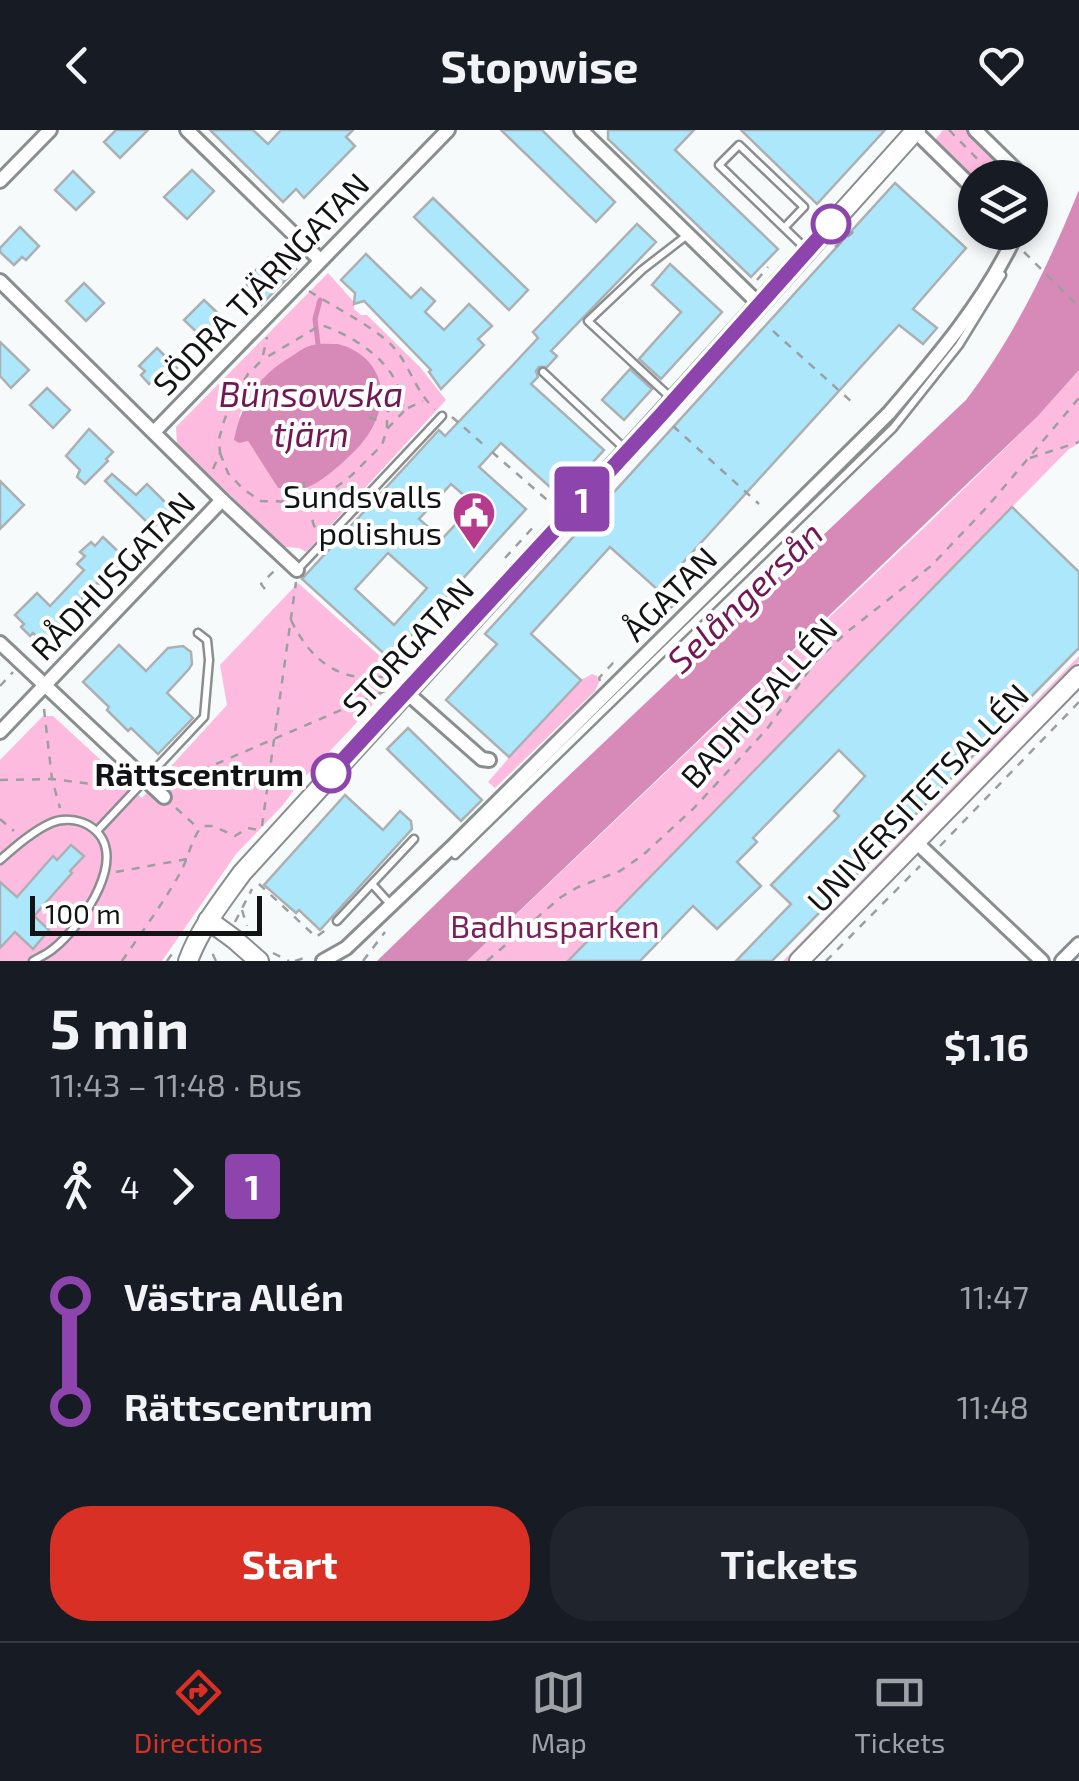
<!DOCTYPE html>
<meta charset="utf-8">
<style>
:root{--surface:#171b24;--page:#20242c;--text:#f1f3f6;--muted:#9ea1a6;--line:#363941;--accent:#d93025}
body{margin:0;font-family:"Exo 2",sans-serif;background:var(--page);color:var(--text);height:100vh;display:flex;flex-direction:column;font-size:38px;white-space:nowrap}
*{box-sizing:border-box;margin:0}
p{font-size:32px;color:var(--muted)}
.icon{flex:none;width:55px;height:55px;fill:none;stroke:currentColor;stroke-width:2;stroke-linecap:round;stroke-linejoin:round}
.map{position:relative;height:831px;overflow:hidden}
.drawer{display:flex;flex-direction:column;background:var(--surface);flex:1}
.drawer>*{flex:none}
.badge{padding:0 20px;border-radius:8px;font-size:35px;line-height:65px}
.tools{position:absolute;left:958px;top:30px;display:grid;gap:20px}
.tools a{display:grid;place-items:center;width:90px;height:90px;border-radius:50%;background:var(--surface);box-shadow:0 5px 15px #0003;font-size:50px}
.scale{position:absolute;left:30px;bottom:25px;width:232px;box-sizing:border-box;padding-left:10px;border:5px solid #121314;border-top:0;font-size:28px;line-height:35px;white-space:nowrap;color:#121314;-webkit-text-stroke:8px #fff;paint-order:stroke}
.map>.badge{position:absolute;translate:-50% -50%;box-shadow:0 0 0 5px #fff}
.legs{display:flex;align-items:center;gap:15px;height:110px;padding:0 50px;font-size:32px}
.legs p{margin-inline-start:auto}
.head{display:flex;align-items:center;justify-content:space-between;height:170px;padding:0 50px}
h1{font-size:55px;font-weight:700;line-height:75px}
.action{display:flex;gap:20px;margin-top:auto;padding:20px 50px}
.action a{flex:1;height:115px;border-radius:40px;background:var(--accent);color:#fff;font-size:40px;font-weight:700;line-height:115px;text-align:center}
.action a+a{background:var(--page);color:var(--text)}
ul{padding:0 50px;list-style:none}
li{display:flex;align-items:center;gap:35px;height:110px;font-size:38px}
li i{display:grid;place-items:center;width:15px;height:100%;margin:0 12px;background:currentColor}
li i::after{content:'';width:25px;height:25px;margin:-12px;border:8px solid;border-radius:50%;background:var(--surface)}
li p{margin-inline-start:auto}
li:first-child i{background:linear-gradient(#0000 50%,currentColor 0)}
li:last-child i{background:linear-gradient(currentColor 50%,#0000 0)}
header{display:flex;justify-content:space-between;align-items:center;height:130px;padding:0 50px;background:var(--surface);font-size:45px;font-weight:700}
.tab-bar{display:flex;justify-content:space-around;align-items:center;height:140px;border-top:2px solid var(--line);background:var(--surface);font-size:28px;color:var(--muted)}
.tab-bar a{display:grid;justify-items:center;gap:5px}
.tab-bar .on{color:var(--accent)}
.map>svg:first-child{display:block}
.green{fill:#fdbbe0;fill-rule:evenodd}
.water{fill:#d78ab7}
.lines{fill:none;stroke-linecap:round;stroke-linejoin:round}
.stream{stroke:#d78ab7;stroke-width:5}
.building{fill:#ade7fc;stroke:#acb0b2;stroke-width:2.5;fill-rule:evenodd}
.lane-casing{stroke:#8a8e8f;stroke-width:11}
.street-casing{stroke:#8a8e8f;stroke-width:18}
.secondary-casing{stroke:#8a8e8f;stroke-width:22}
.path{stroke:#9c9fa0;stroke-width:2.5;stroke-dasharray:8 8;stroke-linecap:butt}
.lane{stroke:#fff;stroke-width:6}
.street{stroke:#fff;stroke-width:12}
.secondary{stroke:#fff;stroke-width:18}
.line-1-casing{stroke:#fff;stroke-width:22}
.line-1{stroke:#8e44ad;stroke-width:15}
.stop-1-dot{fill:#fff;stroke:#8e44ad;stroke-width:5}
.labels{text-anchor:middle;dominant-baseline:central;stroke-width:8;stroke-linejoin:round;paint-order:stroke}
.street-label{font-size:32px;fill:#121314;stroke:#fff}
.poi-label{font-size:32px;fill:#121314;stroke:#fff;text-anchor:end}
.stop-label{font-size:32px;font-weight:bold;fill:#121314;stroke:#fff;text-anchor:end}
.park-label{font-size:32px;fill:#7a205b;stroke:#fff}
.water-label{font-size:35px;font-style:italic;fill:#721754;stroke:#fff}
</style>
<header><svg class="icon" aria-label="back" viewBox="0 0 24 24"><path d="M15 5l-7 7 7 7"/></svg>Stopwise<svg class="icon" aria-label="heart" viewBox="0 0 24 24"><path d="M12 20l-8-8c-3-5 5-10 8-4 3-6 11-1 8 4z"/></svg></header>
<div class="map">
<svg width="1079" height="831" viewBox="0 0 1079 831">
<rect width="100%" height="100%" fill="#f6fafb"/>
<!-- green -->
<g class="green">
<polygon points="943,0 969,0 1013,41 1017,47 975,49 935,10"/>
<path d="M328,143L354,172V179L361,185H367L420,237L446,270L306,422L299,418L284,417L177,314L176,297ZM310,215L355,320L334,340L304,359L278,358L248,311L239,286C257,250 277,235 310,215Z"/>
<polygon points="1079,240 1079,313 1068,320 1012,377 568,831 467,831 928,394 1037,287"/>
<polygon points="298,453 400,544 349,601 299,653 283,675 236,724 162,831 0,831 0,630 43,586 53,586 142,668 227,575 220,535"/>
<polygon points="1079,526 1079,532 788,831 783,831"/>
<polygon points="592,544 597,546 599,553 595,561 495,658 488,652 559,570 562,571 581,550"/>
</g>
<!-- water -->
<g class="water">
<path d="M1079,60V240L1037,287L467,831H377L543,670L966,270C1014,207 1049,134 1079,60Z"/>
<path d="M338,214C374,223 392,257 375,292C368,309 354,322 341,334C331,343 315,356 302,359C294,360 286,358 278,358L248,311L239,313L234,310C242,271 258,246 292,226C298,222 306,216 313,215C321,213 330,214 338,214Z"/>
</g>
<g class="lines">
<!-- stream -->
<polyline class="stream" points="318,214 315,189 320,170"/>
</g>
<!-- building -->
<g class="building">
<polygon points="116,0 148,0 120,28 104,12"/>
<polygon points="210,0 253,0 268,14 281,0 353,0 346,7 355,16 304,68 296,59 283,72"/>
<polygon points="501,0 542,0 615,72 596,92"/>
<polygon points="608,0 694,0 675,20 778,119 751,147 608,9"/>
<polygon points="741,0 885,0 817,74"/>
<polygon points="192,40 214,61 187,89 164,67"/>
<polygon points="73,41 94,62 76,80 55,60"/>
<polygon points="895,53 966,118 913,179 937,198 923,214 899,195 658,460 610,417 531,504 581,550 509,627 446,570 497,514 485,504"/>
<polygon points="433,68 528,160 509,180 414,87"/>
<path d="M637,94L656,112L551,221L557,226L547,237H539L536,241L538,247L531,254L604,320L561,367L501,313L479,337L526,379L390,529L302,449L439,300L445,306L511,237L538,208L533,202ZM451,354L474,374L442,409L419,389ZM388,423L427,458L394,495L355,459Z"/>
<polygon points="20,97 39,116 26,130 22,127 14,135 0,122 0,118"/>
<polygon points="278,122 296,139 261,175 244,158 252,150 249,147 268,128 270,130"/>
<polygon points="366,124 411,168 421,158 435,171 425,182 444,200 469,174 492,196 478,209 484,215 441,259 429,242 431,240 364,171 354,174 355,163 341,150"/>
<polygon points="670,134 722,182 661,249 639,229 681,182 652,155"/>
<polygon points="84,153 104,173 86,191 66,171"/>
<polygon points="204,170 224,189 204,209 184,190"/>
<polygon points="0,212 29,240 11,258 0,246"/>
<polygon points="157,218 177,238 160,255 154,249 149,254 141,245 145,241 139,236"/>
<polygon points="630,239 652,259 624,290 602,270"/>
<polygon points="47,258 70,280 53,298 30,275"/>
<polygon points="89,299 113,322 106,329 108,331 85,354 77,347 80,340 66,326"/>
<polygon points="112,344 136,365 147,354 172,379 153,398 105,351"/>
<polygon points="0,351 24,375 0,399"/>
<polygon points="1012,377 1079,442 1079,518 1072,525 772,831 736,831 791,774 771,755 839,686 834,681 865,646 839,620 753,708 757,712 737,732 761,756 717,799 693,776 640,831 568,831"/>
<polygon points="103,407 124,427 116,436 118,438 107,449 105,447 99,454 97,453 42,512 33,503 30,506 21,497 24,494 15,485 37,463 50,476 84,440 77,434 85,426 80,422 91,412 95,416"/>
<polygon points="119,515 146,541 168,518 183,516 191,522 192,534 189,539 167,563 193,588 158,624 131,598 128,601 107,580 109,577 83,552"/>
<polygon points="408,598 482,670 461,691 387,619"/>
<polygon points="345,665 383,700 400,681 411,691 412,699 320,800 299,780 296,783 264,755"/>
<polygon points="71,715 84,726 70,741 72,743 34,786 49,800 33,819 15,802 0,818 0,752 17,767 53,726 57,730"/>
</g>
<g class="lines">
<!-- lane casing -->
<g class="lane-casing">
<g id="lane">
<polyline points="784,98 804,77 739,15 719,35 806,119"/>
<polyline points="543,242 626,320"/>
<polyline points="671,268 588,191 642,140 686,106"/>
<polyline points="298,439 442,286"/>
<polyline points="97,701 204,587 209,530 207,510 198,503"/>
<polyline points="455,725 893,298 959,215 1002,145 997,142"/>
<path d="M0,730C15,717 33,701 51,693C62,688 77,689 88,695C135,722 81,797 53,819C47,824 40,827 33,831"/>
<polyline points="372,754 391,775"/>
<polyline points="337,791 414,709"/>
</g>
</g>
<!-- street casing -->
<g class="street-casing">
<g id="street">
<polyline points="187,0 320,130"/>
<polyline points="581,0 759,174"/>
<polyline points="914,0 975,60"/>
<polyline points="975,0 1024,48"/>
<polyline points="0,51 50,0"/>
<polyline points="1030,59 1030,70"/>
<polyline points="0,151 222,370 297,440"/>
<polyline points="154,302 448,0"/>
<polyline points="0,513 164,667"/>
<polyline points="406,562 482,629 489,630"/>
<polyline points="0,602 222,370"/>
<polyline points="916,712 1042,831"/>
<path d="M323,831L346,818L453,716L889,283C937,227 986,170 1017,102"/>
<polyline points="1062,831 1079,814"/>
</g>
</g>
<!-- secondary casing -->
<g class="secondary-casing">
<g id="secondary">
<polyline points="208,790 234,809 259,831"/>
<path d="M188,831C200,798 222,771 242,743L660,285L916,0"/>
<polyline points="799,831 1079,545"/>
</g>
</g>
<!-- path -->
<g class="path">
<polyline points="949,0 996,48"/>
<polyline points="835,117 852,103 856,94"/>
<polyline points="1024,122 1079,177"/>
<polyline points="757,150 768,137"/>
<path d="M309,161C332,176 379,199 395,219C411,238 416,263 435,279"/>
<polyline points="773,201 853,273"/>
<polyline points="408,278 423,271"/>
<polyline points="369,287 377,290"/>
<polyline points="452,287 485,316"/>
<polyline points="673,296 759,374"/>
<polyline points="387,298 387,283 392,275 400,273"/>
<polyline points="492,322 554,376"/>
<path d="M220,323L228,343L243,359L261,371L310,372L335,358L352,345L382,315L387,299L407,278L400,273C402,236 353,205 321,195L262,230"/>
<polyline points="1030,328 1079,312"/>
<polyline points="213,339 220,323 219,309 224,291 233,268 248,244 262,230 267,207"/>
<polyline points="304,359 304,349"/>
<polyline points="310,374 313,393 316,400"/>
<polyline points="505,428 537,393"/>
<polyline points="265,459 261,454 274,441"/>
<polyline points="662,489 661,485 675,474"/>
<path d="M291,490C313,536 348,558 399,543"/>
<polyline points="600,551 599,548 613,533 617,533"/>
<polyline points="0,556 13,542"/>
<polyline points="44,579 52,649 60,678"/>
<polyline points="0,650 52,649 123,658"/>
<polyline points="172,653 385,561"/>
<polyline points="176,678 199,699"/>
<polyline points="0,689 14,701"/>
<polyline points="262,696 296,452"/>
<polyline points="940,716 1079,572"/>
<polyline points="116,742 187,729"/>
<polyline points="259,754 316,807 327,799"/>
<polyline points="242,780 247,796"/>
<polyline points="235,792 252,759"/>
<polyline points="273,823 289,831"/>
<path d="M122,831C141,803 162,775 179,745C188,730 191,709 202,696H213L235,706L248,698L259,700"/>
<polyline points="167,831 172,824"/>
<polyline points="216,831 213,825 217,820"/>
<polyline points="295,831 310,826"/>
<polyline points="363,831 385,802"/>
<polyline points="487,831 561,767 578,757 620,741 643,725 694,678 767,599 815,532 847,502 931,436 988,376 1079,268"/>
<polyline points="826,831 920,736"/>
</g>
<!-- lane -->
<use href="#lane" class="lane"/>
<!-- street -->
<use href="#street" class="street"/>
<!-- secondary -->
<use href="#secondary" class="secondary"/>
</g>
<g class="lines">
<!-- line-1 casing -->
<g class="line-1-casing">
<polyline id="line-1" points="331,643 660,286 831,94"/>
</g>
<!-- line-1 -->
<use href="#line-1" class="line-1"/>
</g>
<!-- icons -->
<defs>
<g id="civic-pin" transform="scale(2.25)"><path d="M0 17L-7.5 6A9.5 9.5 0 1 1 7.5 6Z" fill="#b73b8c" stroke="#fff"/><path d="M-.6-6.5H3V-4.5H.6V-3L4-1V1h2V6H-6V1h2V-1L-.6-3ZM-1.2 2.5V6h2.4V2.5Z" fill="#fff"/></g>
</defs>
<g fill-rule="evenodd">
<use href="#civic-pin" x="474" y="383"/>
</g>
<!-- markers -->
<g class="stop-1-dot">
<circle cx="831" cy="94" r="18"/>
<circle cx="331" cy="643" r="18"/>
</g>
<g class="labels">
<!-- street labels -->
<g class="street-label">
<text transform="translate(260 153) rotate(-46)">SÖDRA TJÄRNGATAN</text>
<text transform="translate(112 445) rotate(-46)">RÅDHUSGATAN</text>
<text transform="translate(669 463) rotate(-45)">ÅGATAN</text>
<text transform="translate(407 516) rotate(-47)">STORGATAN</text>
<text transform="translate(758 572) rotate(-48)">BADHUSALLÉN</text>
<text transform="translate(917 667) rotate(-46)">UNIVERSITETSALLÉN</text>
</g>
<!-- poi labels -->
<g class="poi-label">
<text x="442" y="365">Sundsvalls<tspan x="442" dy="37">polishus</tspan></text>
</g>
<!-- stop labels -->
<g class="stop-label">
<text x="304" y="643">Rättscentrum</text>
</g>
<!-- park labels -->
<g class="park-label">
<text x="555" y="795">Badhusparken</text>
</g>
<!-- water labels -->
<g class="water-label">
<text x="311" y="263">Bünsowska<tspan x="311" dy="40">tjärn</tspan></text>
<text transform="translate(744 466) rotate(-44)">Selångersån</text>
</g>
</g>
</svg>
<div class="tools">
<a><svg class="icon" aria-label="layers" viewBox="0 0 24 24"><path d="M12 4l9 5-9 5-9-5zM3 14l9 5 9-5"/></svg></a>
</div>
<div class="scale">100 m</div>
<b class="badge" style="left:582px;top:369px;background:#8e44ad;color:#fff">1</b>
</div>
<section class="drawer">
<div class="head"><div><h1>5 min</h1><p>11:43 – 11:48 · Bus</p></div><b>$1.16</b></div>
<div class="legs"><svg class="icon" aria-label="walk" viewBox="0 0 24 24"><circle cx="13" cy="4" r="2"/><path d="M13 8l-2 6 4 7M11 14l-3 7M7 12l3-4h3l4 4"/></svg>4<svg class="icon" aria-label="forward" viewBox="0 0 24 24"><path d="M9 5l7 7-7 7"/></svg><b class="badge" style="background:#8e44ad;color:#fff">1</b></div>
<ul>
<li><i style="color:#8e44ad"></i><b>Västra Allén</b><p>11:47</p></li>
<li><i style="color:#8e44ad"></i><b>Rättscentrum</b><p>11:48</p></li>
</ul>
<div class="action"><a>Start</a><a>Tickets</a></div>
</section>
<nav class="tab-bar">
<a class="on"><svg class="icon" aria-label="directions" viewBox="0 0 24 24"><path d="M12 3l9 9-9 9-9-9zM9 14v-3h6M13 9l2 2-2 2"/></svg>Directions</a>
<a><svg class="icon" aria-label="map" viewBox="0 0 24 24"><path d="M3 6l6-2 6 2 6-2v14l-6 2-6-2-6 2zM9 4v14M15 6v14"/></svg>Map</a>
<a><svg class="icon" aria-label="tickets" viewBox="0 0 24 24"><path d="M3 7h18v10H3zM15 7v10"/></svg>Tickets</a>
</nav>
